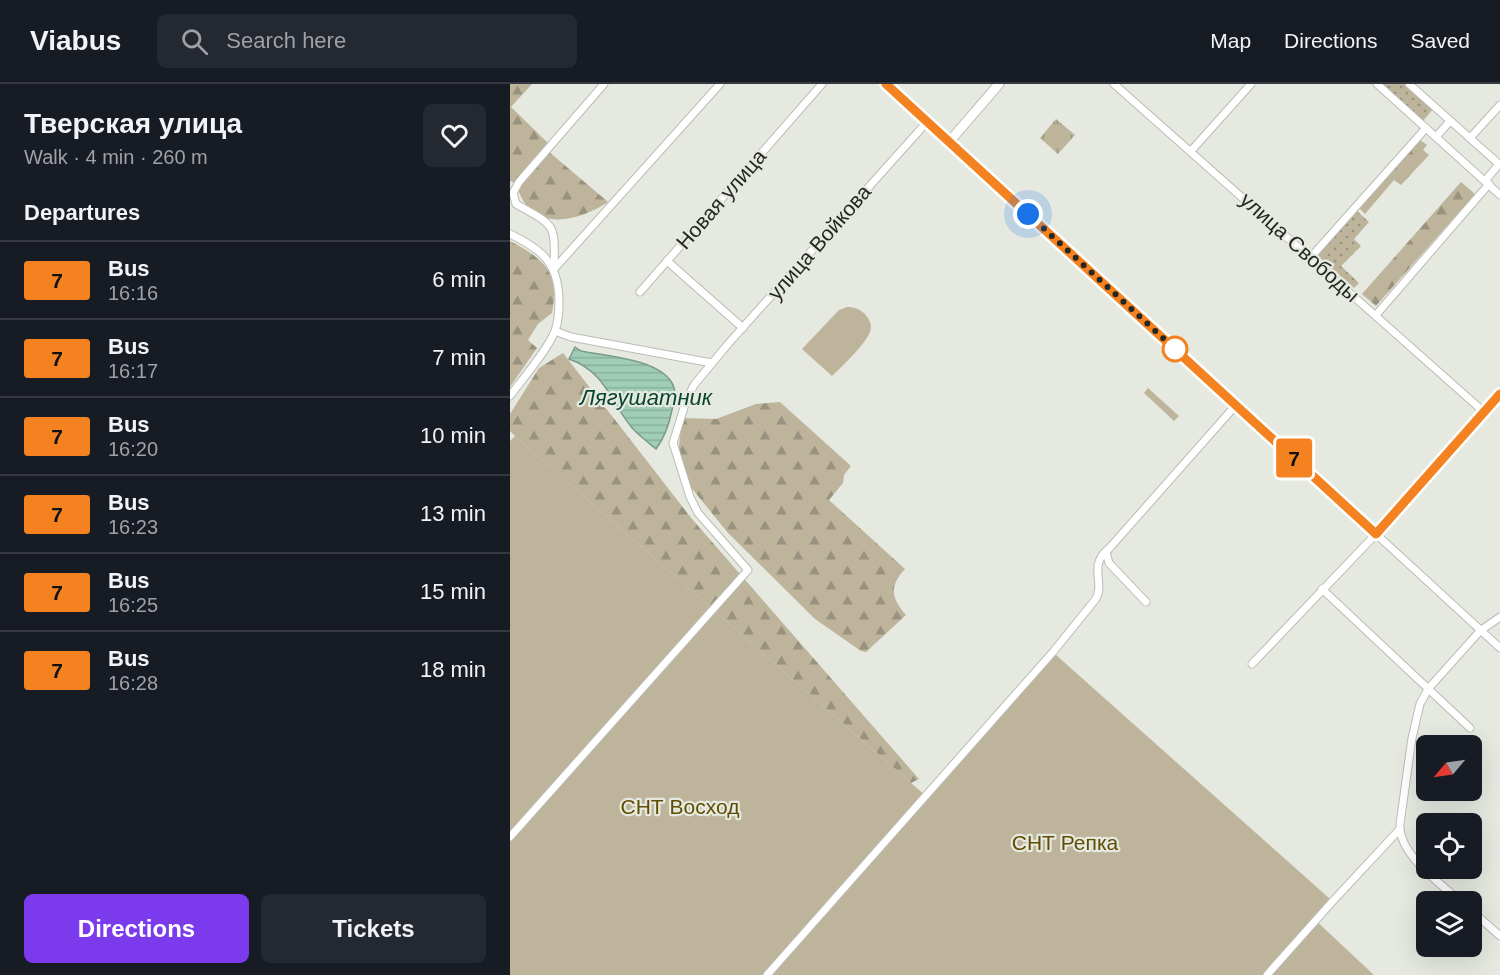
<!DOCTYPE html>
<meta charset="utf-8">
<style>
:root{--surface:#171b24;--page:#242831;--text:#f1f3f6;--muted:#9ea1a6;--line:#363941;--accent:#7c3aed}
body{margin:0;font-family:Helvetica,sans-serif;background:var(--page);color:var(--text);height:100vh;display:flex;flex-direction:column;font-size:22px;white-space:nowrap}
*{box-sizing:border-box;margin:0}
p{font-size:20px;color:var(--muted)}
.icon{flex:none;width:33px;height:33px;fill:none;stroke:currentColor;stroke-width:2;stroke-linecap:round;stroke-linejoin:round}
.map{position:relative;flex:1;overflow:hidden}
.panel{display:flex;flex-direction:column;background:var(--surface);width:510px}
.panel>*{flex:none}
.badge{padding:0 12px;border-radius:4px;font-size:21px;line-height:39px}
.needle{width:39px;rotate:241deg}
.fabs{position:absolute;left:906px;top:651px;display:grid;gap:12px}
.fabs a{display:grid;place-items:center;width:66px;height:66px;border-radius:9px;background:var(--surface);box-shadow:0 6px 24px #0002;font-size:30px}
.you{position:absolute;width:30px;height:30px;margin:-15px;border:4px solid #fff;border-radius:50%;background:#1a73e8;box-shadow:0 0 0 9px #1a73e833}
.map>.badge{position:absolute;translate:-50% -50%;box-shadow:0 0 0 3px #fff}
h2{padding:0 24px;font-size:22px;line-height:54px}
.round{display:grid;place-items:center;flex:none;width:63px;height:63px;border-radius:9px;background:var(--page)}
.overview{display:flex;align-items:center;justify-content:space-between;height:102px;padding:0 24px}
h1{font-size:28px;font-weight:700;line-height:45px}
.button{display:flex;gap:12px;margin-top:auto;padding:12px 24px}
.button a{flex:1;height:69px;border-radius:9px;background:var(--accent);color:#fff;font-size:24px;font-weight:700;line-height:69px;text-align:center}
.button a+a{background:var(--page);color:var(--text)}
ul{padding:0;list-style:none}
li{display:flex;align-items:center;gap:18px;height:78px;padding:0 24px;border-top:2px solid var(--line)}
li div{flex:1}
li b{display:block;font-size:22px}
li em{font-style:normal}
li .badge{min-width:66px;font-weight:700;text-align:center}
header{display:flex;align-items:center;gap:36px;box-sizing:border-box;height:84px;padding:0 30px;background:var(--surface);border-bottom:2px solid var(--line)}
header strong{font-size:28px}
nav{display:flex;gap:33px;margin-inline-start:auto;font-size:21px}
.search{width:420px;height:54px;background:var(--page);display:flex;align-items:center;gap:15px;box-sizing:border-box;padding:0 21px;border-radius:9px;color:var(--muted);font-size:22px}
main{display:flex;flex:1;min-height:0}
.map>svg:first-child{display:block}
.grass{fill:url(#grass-dots)}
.forest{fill:url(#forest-firs)}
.park{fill:url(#park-tufts)}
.garden{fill:#bdb49b}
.water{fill:url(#water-rules);stroke:#7b9b8b;stroke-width:1.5}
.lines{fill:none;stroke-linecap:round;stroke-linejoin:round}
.minor-casing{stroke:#b9bdb4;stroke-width:9}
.major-casing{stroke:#b9bdb4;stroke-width:11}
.minor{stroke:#fff;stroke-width:7}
.major{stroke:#fff;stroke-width:9}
.line-casing{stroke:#fff;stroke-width:14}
.line{stroke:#f58220;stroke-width:9}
.walk{stroke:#252723;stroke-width:6;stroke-dasharray:0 10.8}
.stop-dot{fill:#fff;stroke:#f58220;stroke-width:3}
.labels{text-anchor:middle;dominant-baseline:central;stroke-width:4.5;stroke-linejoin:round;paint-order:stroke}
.street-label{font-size:21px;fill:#252723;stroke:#e5e9e0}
.park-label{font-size:21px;fill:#614d02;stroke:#e5e9e0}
.water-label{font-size:22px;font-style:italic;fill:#084530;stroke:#e5e9e0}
</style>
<header>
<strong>Viabus</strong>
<div class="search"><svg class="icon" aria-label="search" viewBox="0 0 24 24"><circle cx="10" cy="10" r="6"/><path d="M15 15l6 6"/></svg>Search here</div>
<nav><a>Map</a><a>Directions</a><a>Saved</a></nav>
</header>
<main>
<section class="panel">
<div class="overview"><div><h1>Тверская улица</h1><p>Walk · 4 min · 260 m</p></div><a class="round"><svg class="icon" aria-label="heart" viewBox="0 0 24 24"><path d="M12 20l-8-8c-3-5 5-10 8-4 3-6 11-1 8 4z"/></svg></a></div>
<h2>Departures</h2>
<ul>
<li><span class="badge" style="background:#f58220;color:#111">7</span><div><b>Bus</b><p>16:16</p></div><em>6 min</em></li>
<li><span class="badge" style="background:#f58220;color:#111">7</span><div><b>Bus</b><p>16:17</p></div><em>7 min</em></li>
<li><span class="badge" style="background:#f58220;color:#111">7</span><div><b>Bus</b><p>16:20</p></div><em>10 min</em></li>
<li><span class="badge" style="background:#f58220;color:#111">7</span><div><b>Bus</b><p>16:23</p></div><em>13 min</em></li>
<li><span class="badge" style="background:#f58220;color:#111">7</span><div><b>Bus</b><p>16:25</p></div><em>15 min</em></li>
<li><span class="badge" style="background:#f58220;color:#111">7</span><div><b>Bus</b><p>16:28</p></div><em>18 min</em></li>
</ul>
<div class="button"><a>Directions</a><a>Tickets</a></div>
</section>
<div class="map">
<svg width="990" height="891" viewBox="0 0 990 891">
<defs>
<pattern id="grass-dots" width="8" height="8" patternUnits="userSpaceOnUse" patternTransform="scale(1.5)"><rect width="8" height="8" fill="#bdb49b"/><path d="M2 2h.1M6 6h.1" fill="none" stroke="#99927e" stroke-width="1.8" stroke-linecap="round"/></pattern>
<pattern id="forest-firs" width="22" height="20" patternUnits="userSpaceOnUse" patternTransform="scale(1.5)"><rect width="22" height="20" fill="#bdb49b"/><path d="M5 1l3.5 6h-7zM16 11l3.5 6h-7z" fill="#99927e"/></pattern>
<pattern id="park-tufts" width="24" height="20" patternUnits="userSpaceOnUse" patternTransform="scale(1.5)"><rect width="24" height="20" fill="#bdb49b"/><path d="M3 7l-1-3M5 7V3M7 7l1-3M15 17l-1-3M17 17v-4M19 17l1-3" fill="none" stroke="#99927e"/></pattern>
<pattern id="water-rules" width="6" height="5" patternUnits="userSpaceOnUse" patternTransform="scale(1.5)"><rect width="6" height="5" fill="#a0cdb7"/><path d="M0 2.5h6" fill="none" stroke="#8ab09d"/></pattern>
</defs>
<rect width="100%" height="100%" fill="#e5e9e0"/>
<!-- grass -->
<g class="grass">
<polygon points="872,0 895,0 923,25 913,37"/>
<polygon points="847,127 859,138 844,155 851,162 831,182 849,199 844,204 807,171"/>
</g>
<!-- forest -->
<g class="forest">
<path d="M0,0H22L1,23L38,59V67L98,118C77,132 40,146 19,124C12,117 9,108 5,99L0,97Z"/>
<polygon points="910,56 917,61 913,66 919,71 891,101 884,96 855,130 849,124"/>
<polygon points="951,98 965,110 866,222 852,210"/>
<path d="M0,157C34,175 50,188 42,229L28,240L18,256L27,264L0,303Z"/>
<polygon points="53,269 182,435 409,695 401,699 5,352 0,347 0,330 29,284"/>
<path d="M270,318L341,382L334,391L333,399L319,416L395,485C379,502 381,514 396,531L356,568L351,567L305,535L218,449L175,396L168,371L172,334L206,335L246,320Z"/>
</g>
<!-- park -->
<g class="park">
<polygon points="546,35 565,51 548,70 530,54"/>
<polygon points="638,304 669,332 664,337 634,309"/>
</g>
<!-- garden -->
<g class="garden">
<path d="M337,223C345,223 349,225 355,230C358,234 361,238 361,243C361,256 332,282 322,292L292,265L329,226Z"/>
<polygon points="5,352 417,713 531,583 546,571 820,815 803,834 864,891 0,891 0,357"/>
</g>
<!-- water -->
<path class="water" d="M65,263L71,267C96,272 148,275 162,299C167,307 164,318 162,326C159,341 155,353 146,365C139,359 131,353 124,346C101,321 97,288 59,275Z"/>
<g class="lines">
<!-- minor casing -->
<g class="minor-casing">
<g id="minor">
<polyline points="604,0 974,328"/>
<polyline points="867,0 990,111"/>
<polyline points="899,0 990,81"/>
<polyline points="926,53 940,37"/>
<polyline points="960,54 990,21"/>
<polyline points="681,67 741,0"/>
<polyline points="975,97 989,80"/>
<path d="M0,150C31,165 48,178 49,215C49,226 49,236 45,247C37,267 13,294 0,312"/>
<polyline points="801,173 916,44"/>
<polyline points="157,177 233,244"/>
<polyline points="44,185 210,0"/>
<path d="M44,185C45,138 46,143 6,120L3,109L9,98L94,0"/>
<polyline points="130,208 312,0"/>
<polyline points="866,231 979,100"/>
<polyline points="45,247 61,253 202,279"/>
<polyline points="812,505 960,644"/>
<polyline points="636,518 599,479 596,468 726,321"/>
<polyline points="742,580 866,450 990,564"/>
<polyline points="0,753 238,486 188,429 180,413 163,359 176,317 184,301 218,260 417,38"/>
<path d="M951,818C930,799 888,770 890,740L902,654L910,620L918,605L970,547L990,533"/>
<polyline points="962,827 990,852"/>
<path d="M257,891L543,568L585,516C596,500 578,483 597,466"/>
<polyline points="757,891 822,818 889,746"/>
</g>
</g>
<!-- major casing -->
<g class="major-casing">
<g id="major">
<polyline points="376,0 866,450 990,310"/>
<polyline points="439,58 489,0"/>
</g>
</g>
<!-- minor -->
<use href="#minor" class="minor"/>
<!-- major -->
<use href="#major" class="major"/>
</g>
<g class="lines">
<!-- line casing -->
<g class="line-casing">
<polyline id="line" points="376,0 866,450 990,310"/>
</g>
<!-- line -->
<use href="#line" class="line"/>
<!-- walk -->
<polyline class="walk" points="518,130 665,265"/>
</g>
<!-- markers -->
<circle class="stop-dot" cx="665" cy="265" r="12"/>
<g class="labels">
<!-- street labels -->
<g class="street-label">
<text transform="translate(211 115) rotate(-49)">Новая улица</text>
<text transform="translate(309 158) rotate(-49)">улица Войкова</text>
<text transform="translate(790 163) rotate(42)">улица Свободы</text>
</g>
<!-- park labels -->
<g class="park-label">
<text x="170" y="722">СНТ Восход</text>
<text x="555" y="758">СНТ Репка</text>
</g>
<!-- water labels -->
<g class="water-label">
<text x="136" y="313">Лягушатник</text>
</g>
</g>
</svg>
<div class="fabs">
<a><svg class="needle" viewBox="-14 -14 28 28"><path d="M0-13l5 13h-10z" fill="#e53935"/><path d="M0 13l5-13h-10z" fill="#9ea1a6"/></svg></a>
<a><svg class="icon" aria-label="locate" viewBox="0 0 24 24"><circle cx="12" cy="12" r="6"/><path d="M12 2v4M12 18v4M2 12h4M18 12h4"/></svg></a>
<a><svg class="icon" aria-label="layers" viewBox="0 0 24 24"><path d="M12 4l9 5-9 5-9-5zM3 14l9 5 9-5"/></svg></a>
</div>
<div class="you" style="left:518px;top:130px"></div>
<b class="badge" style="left:784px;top:374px;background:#f58220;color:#111">7</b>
</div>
</main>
